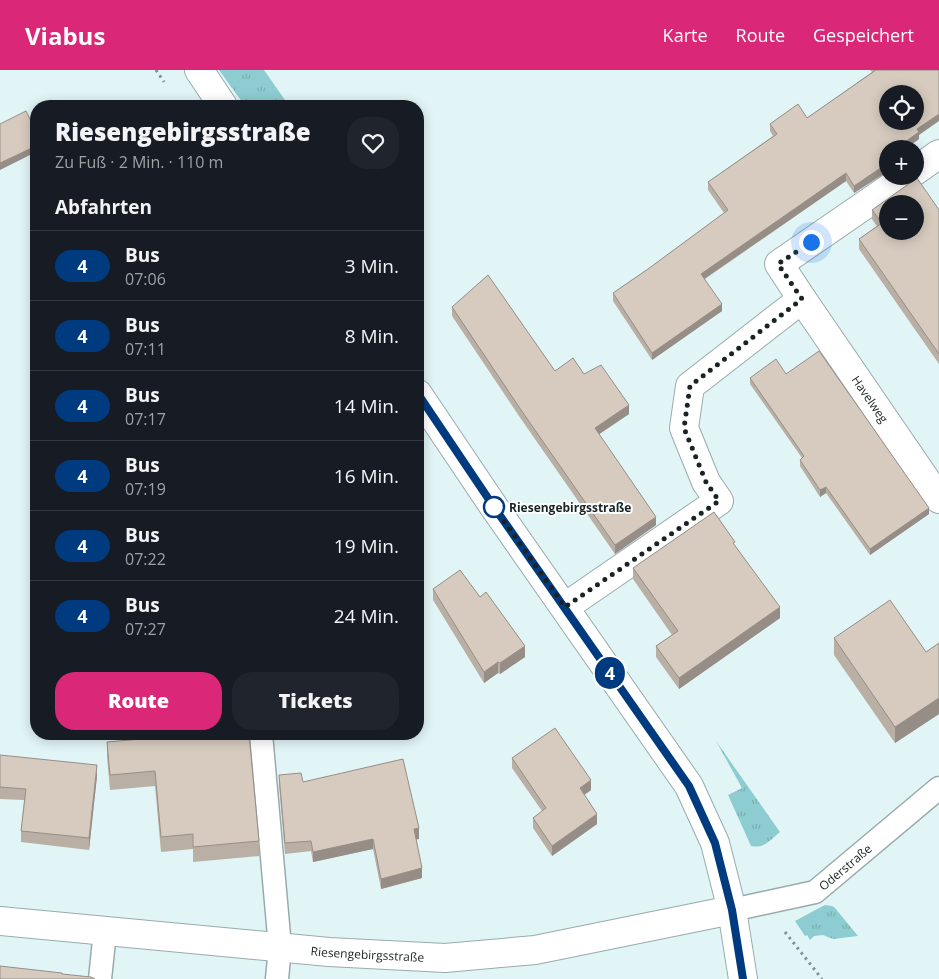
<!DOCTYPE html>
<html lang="de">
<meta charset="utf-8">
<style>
:root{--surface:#171b24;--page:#20242c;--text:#f1f3f6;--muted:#9ea1a6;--line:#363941;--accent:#db2777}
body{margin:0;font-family:"Open Sans",sans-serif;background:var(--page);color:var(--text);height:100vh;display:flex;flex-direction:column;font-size:19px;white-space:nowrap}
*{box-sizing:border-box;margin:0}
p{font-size:16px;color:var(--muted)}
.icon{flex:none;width:28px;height:28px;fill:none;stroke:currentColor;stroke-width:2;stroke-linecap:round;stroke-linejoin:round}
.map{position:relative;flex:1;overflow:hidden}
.panel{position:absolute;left:30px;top:30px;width:394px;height:640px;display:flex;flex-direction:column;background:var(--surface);border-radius:20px;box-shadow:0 2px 12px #0003}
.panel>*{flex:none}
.badge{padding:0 10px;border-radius:16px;font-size:18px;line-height:32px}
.buttons{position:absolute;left:879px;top:15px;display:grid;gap:10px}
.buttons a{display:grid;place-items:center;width:45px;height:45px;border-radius:50%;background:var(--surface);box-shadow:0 2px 12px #0003;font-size:25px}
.you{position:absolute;width:25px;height:25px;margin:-12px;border:4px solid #fff;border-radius:50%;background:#1a73e8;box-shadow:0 0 0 8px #1a73e833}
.map>.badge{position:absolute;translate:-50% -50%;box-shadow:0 0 0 2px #fff}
h2{padding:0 25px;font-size:19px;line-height:45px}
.round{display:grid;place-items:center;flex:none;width:52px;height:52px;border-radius:20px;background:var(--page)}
.overview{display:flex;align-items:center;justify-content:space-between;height:85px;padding:0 25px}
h1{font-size:24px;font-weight:800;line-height:38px}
.button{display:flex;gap:10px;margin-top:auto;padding:10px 25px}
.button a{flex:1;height:58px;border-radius:20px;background:var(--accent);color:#fff;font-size:20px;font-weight:800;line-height:58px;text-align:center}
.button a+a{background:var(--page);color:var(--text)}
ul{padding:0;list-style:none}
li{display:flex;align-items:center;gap:15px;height:70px;padding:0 25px;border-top:1px solid var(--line)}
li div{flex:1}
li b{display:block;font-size:19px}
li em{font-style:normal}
li .badge{min-width:55px;font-weight:700;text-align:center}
header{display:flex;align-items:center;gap:30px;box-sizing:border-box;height:70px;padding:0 25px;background:var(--accent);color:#fff}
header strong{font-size:24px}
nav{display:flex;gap:28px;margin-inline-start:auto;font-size:18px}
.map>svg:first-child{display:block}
.grass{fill:url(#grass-tufts)}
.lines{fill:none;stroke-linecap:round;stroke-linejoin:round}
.service-casing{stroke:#98abac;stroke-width:25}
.minor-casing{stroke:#98abac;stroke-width:30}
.path{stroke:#849192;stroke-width:3;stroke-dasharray:2.5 4;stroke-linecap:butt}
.service{stroke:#fff;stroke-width:22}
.minor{stroke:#fff;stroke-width:28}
.wall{fill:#b9afa4}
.shaded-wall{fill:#968e86}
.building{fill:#d7cbbf;stroke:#968e86;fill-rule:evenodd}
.line-casing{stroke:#fff;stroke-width:11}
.line{stroke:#003b80;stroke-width:8}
.walk{stroke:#1b2222;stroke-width:5;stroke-dasharray:0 9}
.stop-dot{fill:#fff;stroke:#003b80;stroke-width:2.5}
.labels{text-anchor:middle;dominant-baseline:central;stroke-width:4;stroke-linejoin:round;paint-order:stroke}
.street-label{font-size:12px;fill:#1b2222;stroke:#fbffff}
.stop-label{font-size:12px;font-weight:bold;fill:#1b2222;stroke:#fbffff;text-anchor:start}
</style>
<header>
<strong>Viabus</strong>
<nav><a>Karte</a><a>Route</a><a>Gespeichert</a></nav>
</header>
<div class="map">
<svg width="939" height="909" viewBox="0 0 939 909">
<defs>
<pattern id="grass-tufts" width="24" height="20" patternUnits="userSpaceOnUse" patternTransform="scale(1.25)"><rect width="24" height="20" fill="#8dccd0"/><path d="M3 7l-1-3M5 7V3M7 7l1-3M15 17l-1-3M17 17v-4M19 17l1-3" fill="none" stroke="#79afb2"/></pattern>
</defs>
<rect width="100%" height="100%" fill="#e1f5f6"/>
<!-- grass -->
<g class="grass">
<polygon points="219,0 264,0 285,30 286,36 245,36"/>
<path d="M716,671L780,762C770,770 764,779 751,776L728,725L742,718Z"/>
<polygon points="825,835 832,836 835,838 858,866 833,869 823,865 814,866 810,870 807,865 805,866 795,851 821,837"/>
</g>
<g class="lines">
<!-- service casing -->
<g class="service-casing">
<g id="service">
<polyline points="261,664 280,877 277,909"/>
<path id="s1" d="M732,840L815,822L939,718"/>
<polyline points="100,909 105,861"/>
</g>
</g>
<!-- minor casing -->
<g class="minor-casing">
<g id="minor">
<polyline points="199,0 223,36"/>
<polyline points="915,101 939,84"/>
<path id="s2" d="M802,229L939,429"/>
<polyline points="418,324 494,437 689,716 715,773 732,840 743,909"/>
<polyline points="565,537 719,431 706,412 684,358 690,316 802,229 779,194 907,106"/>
<path id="s3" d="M0,851L329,882L445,888L535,880L732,840"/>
</g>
</g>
<!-- path -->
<g class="path">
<polyline points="156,0 164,12"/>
<polyline points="785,862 822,909"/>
</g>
<!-- service -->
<use href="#service" class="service"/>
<!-- minor -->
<use href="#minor" class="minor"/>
</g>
<!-- wall -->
<g class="wall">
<polygon points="870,0 939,0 919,65 919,69 905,79 888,79 888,101 854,123 846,111 705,209 722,241 652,290 613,231 613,223 648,199 724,143 708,120 708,112 773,66 770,61 770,54 807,48 872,2"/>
<polygon points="872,140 939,140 939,294 859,179 859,169 877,156 872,149"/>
<polygon points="452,237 555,301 584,304 629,344 599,364 656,455 615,484 521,349 452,246"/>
<polygon points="786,304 929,444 870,485 826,423 820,427 800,396 800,390 802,388 750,314 750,308"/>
<polygon points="735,475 780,548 679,619 656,587 656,576 672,565 633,509 633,498"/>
<polygon points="433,519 525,587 500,604 498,603 484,613 433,530"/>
<polygon points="834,568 926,582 939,573 939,644 895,673 834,585"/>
<polygon points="197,664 259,771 259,786 193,792 193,779 161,782 155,716 110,720 107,687 107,672"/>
<polygon points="0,685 97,706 89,780 21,772 21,761 24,730 0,729"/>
<polygon points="512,688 591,720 584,725 597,754 552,786 533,758 533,748 542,741 512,698"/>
<polygon points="279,705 419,769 416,769 422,808 381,819 373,779 313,792 311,781 285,784 279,716"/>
</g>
<!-- shaded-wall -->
<g class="shaded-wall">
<polygon points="939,44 939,51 919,65 919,69 905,79 895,79 917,59"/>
<polygon points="36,76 36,82 0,100 0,93"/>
<polygon points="888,93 888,101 854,123 854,116"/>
<polygon points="846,103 846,111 701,211 701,204"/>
<polygon points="722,234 722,241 652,290 652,283"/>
<polygon points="629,335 629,344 595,367 595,358"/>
<polygon points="826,417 826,423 820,427 820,420"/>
<polygon points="929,438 929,444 870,485 870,479"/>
<polygon points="656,447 656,455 615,484 615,475"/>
<polygon points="780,537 780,548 679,619 679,608"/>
<polygon points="525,576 525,587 500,604 500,593"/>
<polygon points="498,592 498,603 484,613 484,602"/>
<polygon points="939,628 939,644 895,673 895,657"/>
<polygon points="97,695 97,706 89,780 89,768"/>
<polygon points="591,710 591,720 580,728 580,718"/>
<polygon points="597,744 597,754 552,786 552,776"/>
<polygon points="419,758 419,769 414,770 414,759"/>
<polygon points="373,769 373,779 313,792 313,782"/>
<polygon points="422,798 422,808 381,819 381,809"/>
</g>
<!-- building -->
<g class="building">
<path d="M876,0H939V44L917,59L919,62L895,79H888V93L854,116L846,103L701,204L722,234L652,283L613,223L648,199L728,140L708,112L777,64L770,54L798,34L807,48ZM888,24H915V51H888Z"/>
<polygon points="26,41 36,61 36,76 0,93 0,54"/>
<path d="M917,108L939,140V284L859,169L882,153L872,140ZM888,134H915V161H888Z"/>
<polygon points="488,205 555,301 573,288 584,304 601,295 629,335 595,358 656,447 615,475 521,340 452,237"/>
<polygon points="819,281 929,438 870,479 826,417 820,420 800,390 804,386 750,308 776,289 786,304"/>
<polygon points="714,442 735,472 733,473 780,537 679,608 656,576 678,561 633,498"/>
<polygon points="460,500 480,527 486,522 525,576 500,593 498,592 484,602 433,519"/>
<polygon points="890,530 926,582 939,573 939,628 895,657 834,568"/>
<polygon points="555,658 591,710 580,718 597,744 552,776 533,748 546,738 512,688"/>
<polygon points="197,664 249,664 259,771 193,777 193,764 161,767 155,701 110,705 107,672"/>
<polygon points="0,685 97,695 89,768 21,761 26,719 0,717"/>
<polygon points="403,689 419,758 414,759 422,798 381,809 373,769 313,782 311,771 285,773 279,705 301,703 303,712"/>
<polygon points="0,896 62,903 62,904 91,907 95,909 0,909"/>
</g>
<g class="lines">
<!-- line casing -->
<g class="line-casing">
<polyline id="line" points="418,324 494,437 689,716 715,773 732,840 743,909"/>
</g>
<!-- line -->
<use href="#line" class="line"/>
<!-- walk -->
<polyline class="walk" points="494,437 565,537 719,431 706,412 684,358 690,316 802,229 778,194 811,172"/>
</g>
<!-- markers -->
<circle class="stop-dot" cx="494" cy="437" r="10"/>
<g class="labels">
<!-- street labels -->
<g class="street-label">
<text stroke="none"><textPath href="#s2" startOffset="121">Havelweg</textPath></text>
<text stroke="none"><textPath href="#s1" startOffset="124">Oderstraße</textPath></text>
<text stroke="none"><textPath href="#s3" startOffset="369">Riesengebirgsstraße</textPath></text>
</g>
<!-- stop labels -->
<g class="stop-label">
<text x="509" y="437">Riesengebirgsstraße</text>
</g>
</g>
</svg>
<div class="buttons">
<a><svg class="icon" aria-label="locate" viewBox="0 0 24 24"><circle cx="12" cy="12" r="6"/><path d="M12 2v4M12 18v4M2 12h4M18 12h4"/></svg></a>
<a>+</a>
<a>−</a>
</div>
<div class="you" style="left:811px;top:172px"></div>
<b class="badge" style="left:610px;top:603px;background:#003b80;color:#fff">4</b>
<section class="panel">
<div class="overview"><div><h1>Riesengebirgsstraße</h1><p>Zu Fuß · 2 Min. · 110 m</p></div><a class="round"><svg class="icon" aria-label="heart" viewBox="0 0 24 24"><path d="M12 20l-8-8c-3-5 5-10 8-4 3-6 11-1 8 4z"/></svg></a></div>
<h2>Abfahrten</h2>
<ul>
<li><span class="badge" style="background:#003b80;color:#fff">4</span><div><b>Bus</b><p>07:06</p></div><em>3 Min.</em></li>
<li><span class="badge" style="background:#003b80;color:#fff">4</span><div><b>Bus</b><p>07:11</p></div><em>8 Min.</em></li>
<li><span class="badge" style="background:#003b80;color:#fff">4</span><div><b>Bus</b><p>07:17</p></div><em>14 Min.</em></li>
<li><span class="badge" style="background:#003b80;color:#fff">4</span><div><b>Bus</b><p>07:19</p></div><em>16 Min.</em></li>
<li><span class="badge" style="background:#003b80;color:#fff">4</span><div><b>Bus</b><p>07:22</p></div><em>19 Min.</em></li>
<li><span class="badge" style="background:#003b80;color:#fff">4</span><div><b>Bus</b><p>07:27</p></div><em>24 Min.</em></li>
</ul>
<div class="button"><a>Route</a><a>Tickets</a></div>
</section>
</div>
